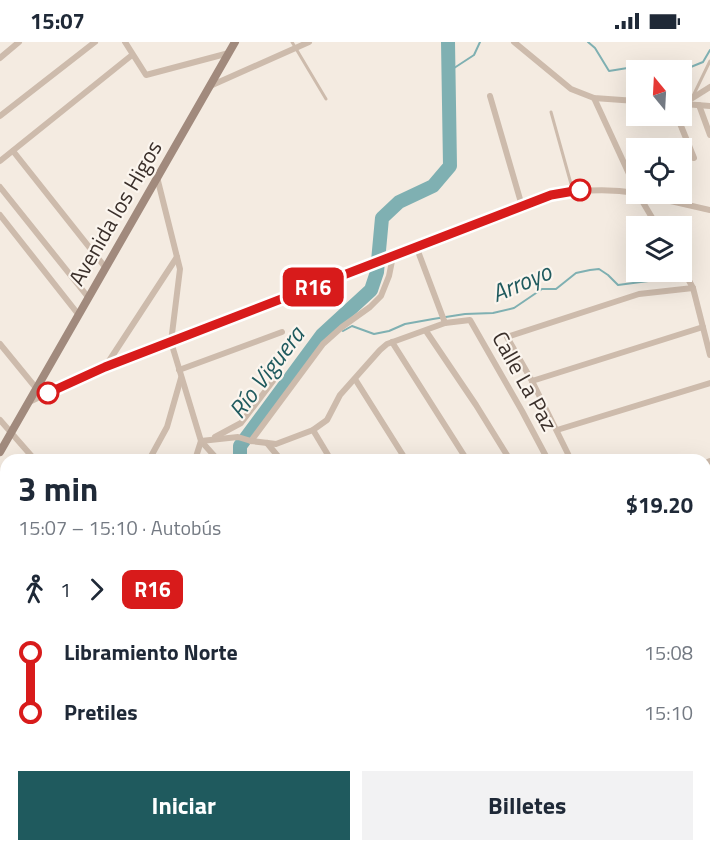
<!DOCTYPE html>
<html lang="es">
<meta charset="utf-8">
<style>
:root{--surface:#fff;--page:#f2f2f3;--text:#1f2937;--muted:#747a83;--accent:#1f5a5e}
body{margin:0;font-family:"Titillium Web",sans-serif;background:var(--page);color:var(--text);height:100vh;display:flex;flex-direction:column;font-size:22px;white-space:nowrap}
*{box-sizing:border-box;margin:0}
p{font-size:20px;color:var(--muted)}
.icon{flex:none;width:33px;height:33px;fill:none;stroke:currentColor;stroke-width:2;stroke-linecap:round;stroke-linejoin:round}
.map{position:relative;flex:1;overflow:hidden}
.panel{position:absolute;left:0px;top:412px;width:711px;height:398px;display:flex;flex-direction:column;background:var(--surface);border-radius:18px 18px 0 0;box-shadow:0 6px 24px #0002}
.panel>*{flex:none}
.badge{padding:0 12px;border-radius:9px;font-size:21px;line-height:39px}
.needle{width:39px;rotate:342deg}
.buttons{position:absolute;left:626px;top:18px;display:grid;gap:12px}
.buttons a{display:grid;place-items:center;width:66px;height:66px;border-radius:0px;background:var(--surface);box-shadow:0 6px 24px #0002;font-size:30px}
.map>.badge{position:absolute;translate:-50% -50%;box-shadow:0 0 0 3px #fff}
.legs{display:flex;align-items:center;gap:9px;height:66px;padding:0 18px;font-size:20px}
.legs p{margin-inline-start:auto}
.overview{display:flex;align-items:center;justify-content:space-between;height:102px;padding:0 18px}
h1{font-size:33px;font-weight:700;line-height:45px}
.action{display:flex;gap:12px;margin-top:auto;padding:12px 18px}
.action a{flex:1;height:69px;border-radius:0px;background:var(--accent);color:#fff;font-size:24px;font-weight:700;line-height:69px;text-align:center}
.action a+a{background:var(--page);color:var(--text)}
ul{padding:0 18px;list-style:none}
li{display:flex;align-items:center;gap:21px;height:60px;font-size:22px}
li i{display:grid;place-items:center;width:9px;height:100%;margin:0 8px;background:currentColor}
li i::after{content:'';width:15px;height:15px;margin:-8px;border:4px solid;border-radius:50%;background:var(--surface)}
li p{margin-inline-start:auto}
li:first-child i{background:linear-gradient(#0000 50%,currentColor 0)}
li:last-child i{background:linear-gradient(currentColor 50%,#0000 0)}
.status{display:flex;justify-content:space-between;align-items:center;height:42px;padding:0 30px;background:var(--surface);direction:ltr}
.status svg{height:16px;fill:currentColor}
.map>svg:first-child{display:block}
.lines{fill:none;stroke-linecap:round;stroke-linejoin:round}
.stream{stroke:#7fb0b2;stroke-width:2}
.river{stroke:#7fb0b2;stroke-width:14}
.path{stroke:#b9a596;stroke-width:1.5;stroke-dasharray:3 3;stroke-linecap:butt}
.lane{stroke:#cdbbac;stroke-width:3}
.street{stroke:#cdbbac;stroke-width:6}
.secondary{stroke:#a18a7d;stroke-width:8}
.line-1-casing{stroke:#fff;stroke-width:14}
.line-1{stroke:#d81b1b;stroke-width:9}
.stop-1-dot{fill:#fff;stroke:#d81b1b;stroke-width:3}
.labels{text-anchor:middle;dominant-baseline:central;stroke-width:4.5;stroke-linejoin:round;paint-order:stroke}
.street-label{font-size:22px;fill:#3b302b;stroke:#fbf5ee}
.water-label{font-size:24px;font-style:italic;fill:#1f5a5e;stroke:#fbf5ee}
</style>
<div class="status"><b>15:07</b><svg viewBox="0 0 49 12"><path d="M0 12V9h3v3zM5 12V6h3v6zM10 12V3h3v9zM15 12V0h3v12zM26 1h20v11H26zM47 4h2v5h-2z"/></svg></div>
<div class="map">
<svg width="710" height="809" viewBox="0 0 710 809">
<rect width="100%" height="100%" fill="#f4ebe1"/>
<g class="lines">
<!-- stream -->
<g class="stream">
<polyline points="588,0 595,6 609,29 646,23 658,28"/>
<polyline points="681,29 703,20 710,8"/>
<polyline points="448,30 474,13 480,0"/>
<polyline points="335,282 343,289 352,284 374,292 389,289 405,282 433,277 465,272 493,271 514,266 542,247 556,247 576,231 590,228 599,227 608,233 618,243 656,238 682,238"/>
<polyline points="0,778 6,779"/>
<polyline points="53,804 56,809"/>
</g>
<!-- river -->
<g class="river">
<polyline points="240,418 240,404 322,293 371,248 377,230 382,176 399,160 433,144 450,124 448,0"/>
<polyline points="91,809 93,804"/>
</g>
<!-- path -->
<g class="path">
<polyline points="0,773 6,775"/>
<polyline points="61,804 66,809"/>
</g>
<!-- lane -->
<g class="lane">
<polyline points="292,0 326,57"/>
<polyline points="693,54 710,19"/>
<polyline points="551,70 573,149"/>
</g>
<!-- street -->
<g class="street">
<polyline points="125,0 146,33 229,11"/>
<polyline points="514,0 571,47 594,56 636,59"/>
<polyline points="0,16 19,0"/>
<polyline points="210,44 309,0"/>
<polyline points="490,54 522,164"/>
<polyline points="594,56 636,147"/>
<polyline points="683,62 710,45"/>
<polyline points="684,62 710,64"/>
<polyline points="699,63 710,93"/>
<polyline points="0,74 95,0"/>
<polyline points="677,74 694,116"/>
<polyline points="13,109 105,225"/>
<polyline points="0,119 132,13"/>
<polyline points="157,135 180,227 171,300 201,399 218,418"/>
<polyline points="0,145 88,255"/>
<polyline points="638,152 657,184"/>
<polyline points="640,152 710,168"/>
<polyline points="0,173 78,272"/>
<polyline points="416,204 445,281"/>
<polyline points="681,224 693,246 710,313"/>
<polyline points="426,289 476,363 510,418"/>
<polyline points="392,300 467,418"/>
<polyline points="0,302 36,346"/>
<polyline points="105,325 177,215"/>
<polyline points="179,328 282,290"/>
<polyline points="355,337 406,418"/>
<polyline points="532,339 703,285"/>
<path d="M29,360L105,325L551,153C580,148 606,146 636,151"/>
<polyline points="0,378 35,418"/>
<polyline points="313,388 331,418"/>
<polyline points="557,388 710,341"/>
<polyline points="215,395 241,381 273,339"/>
<polyline points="251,399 323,302 342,285 370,265 381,254 389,234 393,214"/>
<polyline points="267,401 281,418"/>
<polyline points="149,418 167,385 181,336"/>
<polyline points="195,418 201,399 238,395 251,399 276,402 313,388 327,378 340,353 380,308 387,302 445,281 470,278 522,369 548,418"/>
<polyline points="571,418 532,339 507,295 639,252 693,246"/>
<polyline points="705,421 710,419"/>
<polyline points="705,480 710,479"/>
<polyline points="0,496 6,486"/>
<polyline points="705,574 710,572"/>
<polyline points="0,596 6,586"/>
<polyline points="0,620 6,628"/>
<polyline points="705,627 710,626"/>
<polyline points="705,659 710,659"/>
<polyline points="0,662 6,658"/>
<polyline points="0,714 6,709"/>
<polyline points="705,753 710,752"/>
<polyline points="148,804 149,809"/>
<polyline points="213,804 214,809"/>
<polyline points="246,804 247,809"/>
<polyline points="306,804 307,809"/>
<polyline points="372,804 373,809"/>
<polyline points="443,804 444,809"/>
<polyline points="540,804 541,809"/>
<polyline points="678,804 679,809"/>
<polyline points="102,809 106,804"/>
<polyline points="590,809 600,804"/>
</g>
<!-- secondary -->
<polyline class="secondary" points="0,410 235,0"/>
</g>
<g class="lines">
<!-- line-1 casing -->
<g class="line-1-casing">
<polyline id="line-1" points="48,351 105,325 551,153 580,148"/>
</g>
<!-- line-1 -->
<use href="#line-1" class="line-1"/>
</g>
<!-- markers -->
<g class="stop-1-dot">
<circle cx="580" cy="148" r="10"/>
<circle cx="48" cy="351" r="10"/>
</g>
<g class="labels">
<!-- street labels -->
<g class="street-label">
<text transform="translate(115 171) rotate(-60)">Avenida los Higos</text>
<text transform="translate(525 339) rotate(61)">Calle La Paz</text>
</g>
<!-- water labels -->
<g class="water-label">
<text transform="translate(521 240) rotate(-23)">Arroyo</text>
<text transform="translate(266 330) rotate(-53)">Río Viguera</text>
</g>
</g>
</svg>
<div class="buttons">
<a><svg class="needle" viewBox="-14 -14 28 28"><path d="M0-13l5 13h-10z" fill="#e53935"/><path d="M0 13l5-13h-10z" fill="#747a83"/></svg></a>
<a><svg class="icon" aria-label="locate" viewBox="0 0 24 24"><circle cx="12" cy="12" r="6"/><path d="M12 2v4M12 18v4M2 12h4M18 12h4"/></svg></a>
<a><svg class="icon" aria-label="layers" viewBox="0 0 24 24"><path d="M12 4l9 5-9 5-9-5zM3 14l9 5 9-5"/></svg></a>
</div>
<b class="badge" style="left:313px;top:245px;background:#d81b1b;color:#fff">R16</b>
<section class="panel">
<div class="overview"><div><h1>3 min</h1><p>15:07 – 15:10 · Autobús</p></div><b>$19.20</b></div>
<div class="legs"><svg class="icon" aria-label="walk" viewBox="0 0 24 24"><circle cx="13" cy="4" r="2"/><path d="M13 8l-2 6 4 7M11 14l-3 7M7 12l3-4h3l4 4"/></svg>1<svg class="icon" aria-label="forward" viewBox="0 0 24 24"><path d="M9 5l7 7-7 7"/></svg><b class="badge" style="background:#d81b1b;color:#fff">R16</b></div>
<ul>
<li><i style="color:#d81b1b"></i><b>Libramiento Norte</b><p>15:08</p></li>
<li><i style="color:#d81b1b"></i><b>Pretiles</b><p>15:10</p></li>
</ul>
<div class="action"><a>Iniciar</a><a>Billetes</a></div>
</section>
</div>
